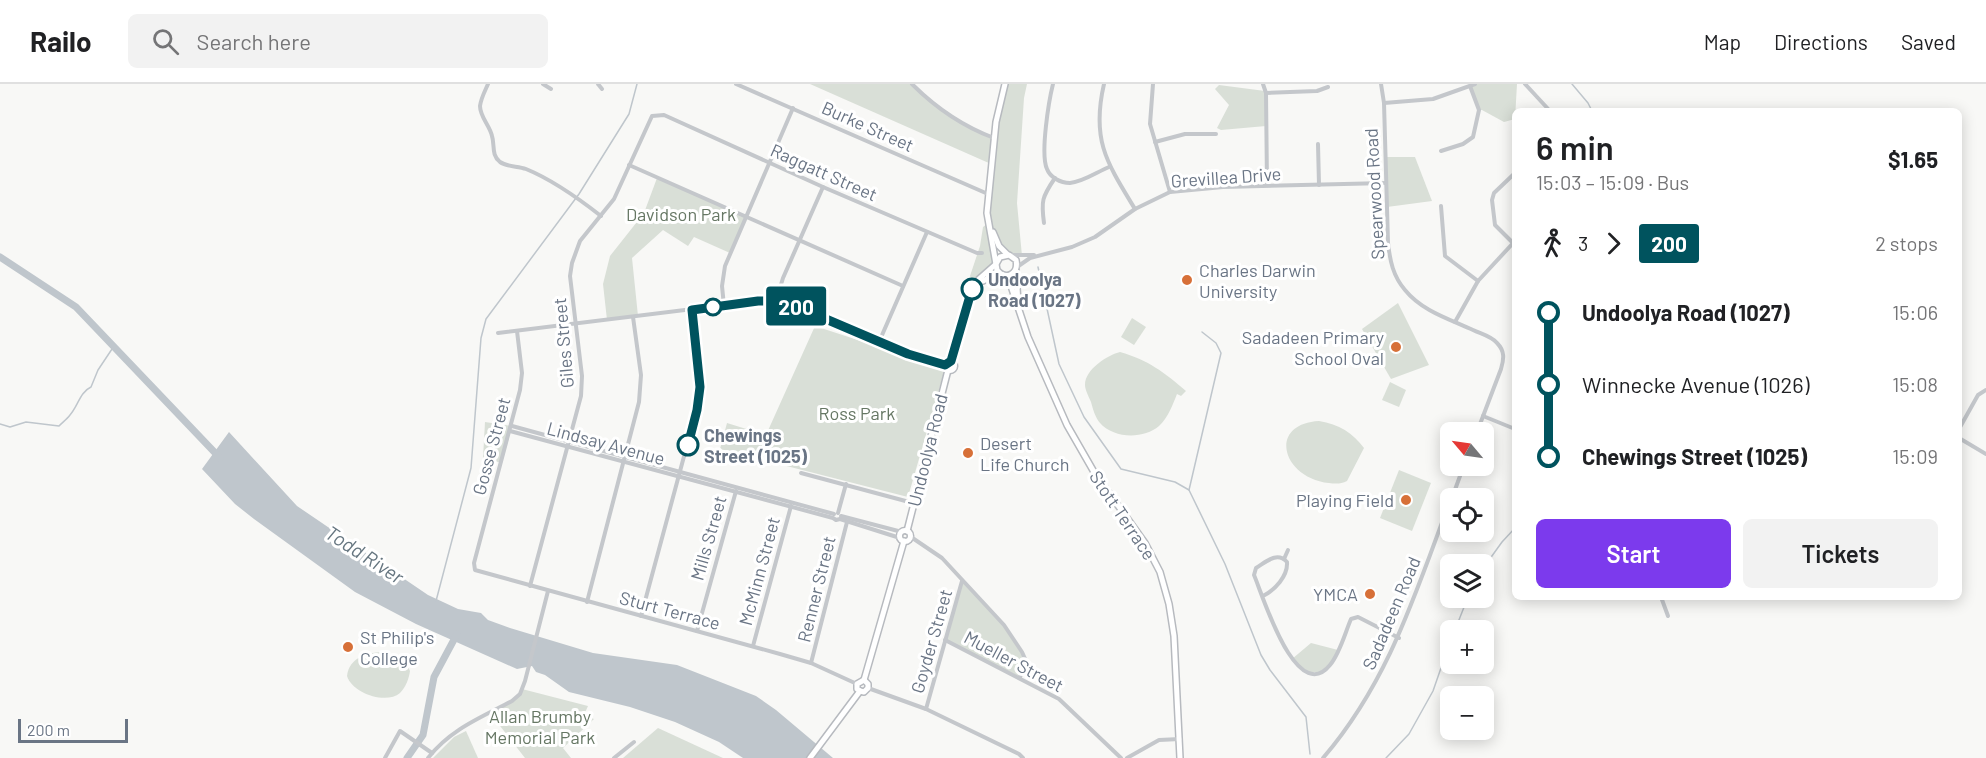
<!DOCTYPE html>
<meta charset="utf-8">
<style>
:root{--surface:#fff;--page:#f2f2f2;--text:#202124;--muted:#757577;--line:#e0e0e0;--accent:#7c3aed}
body{margin:0;font-family:Barlow,sans-serif;background:var(--page);color:var(--text);height:100vh;display:flex;flex-direction:column;font-size:22px;white-space:nowrap}
*{box-sizing:border-box;margin:0}
p{font-size:20px;color:var(--muted)}
.icon{flex:none;width:33px;height:33px;fill:none;stroke:currentColor;stroke-width:2;stroke-linecap:round;stroke-linejoin:round}
.map{position:relative;flex:1;overflow:hidden}
.sheet{position:absolute;left:1512px;top:24px;width:450px;height:492px;display:flex;flex-direction:column;background:var(--surface);border-radius:9px;box-shadow:0 3px 15px #0003}
.sheet>*{flex:none}
.badge{padding:0 12px;border-radius:4px;font-size:21px;line-height:39px}
.needle{width:39px;rotate:299deg}
.fabs{position:absolute;left:1440px;top:338px;display:grid;gap:12px}
.fabs a{display:grid;place-items:center;width:54px;height:54px;border-radius:9px;background:var(--surface);box-shadow:0 3px 15px #0003;font-size:30px}
.scale{position:absolute;left:18px;bottom:15px;width:110px;box-sizing:border-box;padding-left:6px;border:3px solid #6a7585;border-top:0;font-size:16px;line-height:21px;white-space:nowrap;color:#6a7585;-webkit-text-stroke:4px #fff;paint-order:stroke}
.map>.badge{position:absolute;translate:-50% -50%;box-shadow:0 0 0 3px #fff}
.legs{display:flex;align-items:center;gap:9px;height:66px;padding:0 24px;font-size:20px}
.legs p{margin-inline-start:auto}
.head{display:flex;align-items:center;justify-content:space-between;height:102px;padding:0 24px}
h1{font-size:33px;font-weight:600;line-height:45px}
.primary-button{display:flex;gap:12px;margin-top:auto;padding:12px 24px}
.primary-button a{flex:1;height:69px;border-radius:9px;background:var(--accent);color:#fff;font-size:24px;font-weight:600;line-height:69px;text-align:center}
.primary-button a+a{background:var(--page);color:var(--text)}
ul{padding:0 24px;list-style:none}
li{display:flex;align-items:center;gap:21px;height:72px;font-size:22px}
li i{display:grid;place-items:center;width:9px;height:100%;margin:0 8px;background:currentColor}
li i::after{content:'';width:15px;height:15px;margin:-8px;border:4px solid;border-radius:50%;background:var(--surface)}
li p{margin-inline-start:auto}
li:first-child i{background:linear-gradient(#0000 50%,currentColor 0)}
li:last-child i{background:linear-gradient(currentColor 50%,#0000 0)}
header{display:flex;align-items:center;gap:36px;box-sizing:border-box;height:84px;padding:0 30px;background:var(--surface);border-bottom:2px solid var(--line)}
header strong{font-size:28px}
nav{display:flex;gap:33px;margin-inline-start:auto;font-size:21px}
.search{width:420px;height:54px;background:var(--page);display:flex;align-items:center;gap:15px;box-sizing:border-box;padding:0 21px;border-radius:9px;color:var(--muted);font-size:22px}
.map>svg:first-child{display:block}
.green{fill:#d9dfd7}
.water{fill:#bfc6cc}
.lines{fill:none;stroke-linecap:round;stroke-linejoin:round}
.stream{stroke:#bfc6cc;stroke-width:1.5}
.river{stroke:#bfc6cc;stroke-width:7}
.secondary-casing{stroke:#b7babf;stroke-width:8}
.minor{stroke:#c4c7cb;stroke-width:4}
.secondary{stroke:#fff;stroke-width:5}
.line-1-casing{stroke:#fff;stroke-width:14}
.line-1{stroke:#00535e;stroke-width:9}
.poi-dot{fill:#d77038;stroke:#fff;stroke-width:2}
.stop-1-dot{fill:#fff;stroke:#00535e;stroke-width:3}
.labels{text-anchor:middle;dominant-baseline:central;stroke-width:6;stroke-linejoin:round;paint-order:stroke}
.street-label{font-size:18px;fill:#6a7585;stroke:#fff}
.park-label{font-size:18px;fill:#667764;stroke:#fff}
.poi-label{font-size:18px;fill:#6a7585;stroke:#fff;text-anchor:start}
.stop-label{font-size:18px;font-weight:bold;fill:#6a7585;stroke:#fff;text-anchor:start}
.water-label{font-size:20px;font-style:italic;fill:#667680;stroke:#fff}
</style>
<header>
<strong>Railo</strong>
<div class="search"><svg class="icon" aria-label="search" viewBox="0 0 24 24"><circle cx="10" cy="10" r="6"/><path d="M15 15l6 6"/></svg>Search here</div>
<nav><a>Map</a><a>Directions</a><a>Saved</a></nav>
</header>
<div class="map">
<svg width="1986" height="674" viewBox="0 0 1986 674">
<rect width="100%" height="100%" fill="#f8f8f6"/>
<!-- green -->
<g class="green">
<polygon points="810,0 912,0 954,34 994,54 1005,0 1027,0 1024,14 1017,119 1022,172 1006,169 993,149 988,123 991,80"/>
<polygon points="1475,0 1517,0 1515,35 1504,38 1482,26 1479,26 1470,2"/>
<polygon points="1219,1 1265,7 1266,42 1221,46 1217,44 1229,21 1215,5"/>
<polygon points="1385,73 1415,73 1432,117 1387,123"/>
<polygon points="657,94 745,132 730,169 694,153 688,162 663,146 632,174 638,232 607,236 603,200 610,172 644,129"/>
<polygon points="987,140 996,178 974,202 970,192 980,162 983,143"/>
<polygon points="1398,219 1429,281 1391,295 1362,245"/>
<polygon points="1132,234 1146,243 1134,261 1121,253"/>
<polygon points="815,242 940,283 944,288 908,413 720,365 727,339 766,351"/>
<path d="M1120,268C1148,276 1164,288 1186,307L1181,312L1177,310C1173,320 1168,334 1159,342C1144,355 1114,355 1100,339C1095,333 1093,325 1091,318C1089,313 1085,306 1085,301C1085,285 1108,271 1120,268Z"/>
<polygon points="1390,298 1406,306 1399,323 1382,316"/>
<path d="M1319,337C1339,340 1353,349 1364,364L1347,397C1341,400 1336,400 1329,399C1282,394 1267,340 1319,337Z"/>
<polygon points="485,338 512,342 502,379 483,374"/>
<polygon points="1399,386 1431,399 1412,447 1380,434"/>
<polygon points="962,497 1004,541 1026,577 1020,593 945,556"/>
<polygon points="1311,559 1338,566 1333,577 1320,588 1307,588 1292,575"/>
<path d="M382,568L405,576L410,587C409,594 406,603 400,609C386,621 352,609 347,592C349,574 366,569 382,568Z"/>
<polygon points="522,605 588,622 584,631 594,635 563,664 571,674 525,674 490,629 512,617"/>
<polygon points="658,644 723,674 623,674"/>
<polygon points="466,647 478,674 433,674 454,653"/>
</g>
<!-- water -->
<polygon class="water" points="229,348 297,422 428,511 458,525 481,529 488,536 510,544 593,569 677,581 756,612 776,626 833,674 743,674 719,658 675,638 630,623 569,608 545,591 536,588 532,582 517,585 416,540 355,508 254,435 235,420 202,385"/>
<g class="lines">
<!-- stream -->
<g class="stream">
<polyline points="1572,0 1588,19 1592,27"/>
<polyline points="1038,183 1059,280 1084,333 1121,385 1175,398 1189,406 1225,480 1261,571 1270,586 1306,633 1310,670"/>
<path d="M0,340L10,343L26,338L59,342C63,338 67,335 70,331C78,322 80,308 91,303L98,286L114,262"/>
<polyline points="1189,406 1221,269 1216,259 1202,248"/>
<polyline points="1484,483 1502,458 1515,444"/>
<polyline points="436,517 471,384 481,254 486,235 579,110 629,30 637,0"/>
<polyline points="1455,546 1468,513"/>
<polyline points="1386,674 1409,650 1433,607 1450,558"/>
</g>
<!-- river -->
<g class="river">
<polyline points="0,173 76,223 220,374"/>
<polyline points="407,674 423,651 434,593 457,550"/>
</g>
<!-- secondary casing -->
<g class="secondary-casing">
<g id="secondary">
<polyline points="993,148 999,162 1007,170"/>
<path d="M996,180L1000,173L1009,171L1016,176C1019,190 1006,197 997,186L987,129L996,38L1005,0"/>
<polyline points="1016,187 1018,220"/>
<polyline points="1003,191 1010,199 1028,253 1067,341 1094,388 1145,459 1160,488 1169,520 1174,552 1180,674"/>
<polyline points="983,197 992,192 1002,191"/>
<polyline points="951,277 972,205 979,195 996,180"/>
<circle cx="950" cy="282" r="4.5"/>
<circle cx="905" cy="452" r="5.5"/>
<polyline points="907,447 948,286"/>
<polyline points="864,596 904,457"/>
<polyline points="860,607 864,608 868,604 868,600 864,596"/>
<polyline points="860,607 857,605 857,600 864,596"/>
<polyline points="810,674 860,607"/>
</g>
</g>
<!-- minor -->
<g class="minor">
<path d="M488,0C485,7 481,14 480,22C480,33 490,42 492,52C495,61 491,71 500,78C507,83 518,82 526,85C553,96 578,114 601,132"/>
<polyline points="543,0 551,5"/>
<polyline points="598,0 602,5"/>
<polyline points="736,0 988,110"/>
<path d="M912,0C936,24 962,42 994,54"/>
<path d="M1053,0C1049,16 1040,70 1047,85C1050,93 1060,99 1070,99C1083,98 1097,88 1109,83"/>
<path d="M1104,0C1091,56 1107,79 1135,125"/>
<polyline points="1153,0 1150,40 1170,108"/>
<polyline points="1263,0 1266,9 1267,101"/>
<path d="M1381,0L1384,19L1388,159C1390,177 1393,192 1405,206C1422,227 1449,235 1473,246C1481,250 1491,252 1497,259C1505,267 1504,275 1501,285L1477,348"/>
<polyline points="1525,0 1550,27"/>
<polyline points="1266,9 1317,7 1328,3"/>
<polyline points="1384,19 1433,15 1475,0"/>
<polyline points="1155,58 1185,50 1216,50"/>
<polyline points="1318,60 1319,101"/>
<polyline points="1441,67 1463,60 1473,53 1479,26 1470,2"/>
<polyline points="629,81 903,202"/>
<polyline points="1441,122 1445,172 1478,197"/>
<path d="M1044,139C1041,117 1042,113 1055,94"/>
<polyline points="1513,159 1495,141 1492,116 1494,109 1515,89"/>
<polyline points="1010,171 1034,171"/>
<polyline points="1017,183 1030,174 1072,163 1095,153 1135,125 1170,108 1223,103 1386,99"/>
<polyline points="776,217 783,194 823,103"/>
<polyline points="724,222 722,202 725,182 793,24"/>
<polyline points="1455,238 1478,197 1515,157"/>
<polyline points="517,247 522,289 520,306 474,479 475,486 780,570 811,579 857,600"/>
<path d="M498,249L758,217C801,217 841,241 879,258C901,267 922,274 945,281"/>
<polyline points="879,258 927,148"/>
<polyline points="1483,332 1515,345"/>
<polyline points="512,342 834,430"/>
<polyline points="1959,345 1978,311 1986,306"/>
<polyline points="510,347 833,434 836,436 840,435 900,454"/>
<polyline points="1959,354 1986,370"/>
<polyline points="801,389 913,419"/>
<polyline points="1452,414 1464,381"/>
<polyline points="838,429 846,400"/>
<polyline points="841,432 902,448"/>
<polyline points="911,453 942,474 1004,541 1022,568 1026,577 1020,593"/>
<polyline points="1284,475 1288,466"/>
<polyline points="530,502 581,312 582,292 570,192 572,179 580,157 614,115 652,32 664,31 823,103 977,169 982,169"/>
<path d="M1263,512C1275,506 1288,492 1287,478C1277,467 1266,478 1256,484L1254,491C1262,509 1296,623 1330,581C1340,569 1345,549 1351,535L1358,533L1399,554"/>
<polyline points="1661,513 1668,532"/>
<polyline points="587,518 639,318 641,291 633,233"/>
<polyline points="641,532 700,313 700,293 692,226"/>
<polyline points="697,547 736,407"/>
<polyline points="945,556 1059,615 1121,674"/>
<polyline points="753,562 791,422"/>
<polyline points="811,579 847,438"/>
<polyline points="868,604 926,625 1019,670 1023,674"/>
<polyline points="926,625 962,497"/>
<polyline points="385,674 400,647 432,669"/>
<path d="M428,674C451,645 480,634 512,617L520,610L525,597L548,507"/>
<polyline points="614,674 634,658"/>
<polyline points="1127,674 1159,656 1180,655"/>
<path d="M1323,674C1389,597 1415,510 1450,417"/>
</g>
<!-- secondary -->
<use href="#secondary" class="secondary"/>
</g>
<g class="lines">
<!-- line-1 casing -->
<g class="line-1-casing">
<polyline id="line-1" points="688,361 697,326 700,303 692,226 758,217 776,217 800,224 908,270 945,281 951,277 972,205"/>
</g>
<!-- line-1 -->
<use href="#line-1" class="line-1"/>
</g>
<!-- markers -->
<g class="poi-dot">
<circle cx="1187" cy="196" r="6"/>
<circle cx="1396" cy="263" r="6"/>
<circle cx="968" cy="369" r="6"/>
<circle cx="1406" cy="416" r="6"/>
<circle cx="1370" cy="510" r="6"/>
<circle cx="348" cy="563" r="6"/>
</g>
<g class="stop-1-dot">
<circle cx="972" cy="205" r="10"/>
<circle cx="713" cy="223" r="8"/>
<circle cx="688" cy="361" r="10"/>
</g>
<g class="labels">
<!-- street labels -->
<g class="street-label">
<text transform="translate(868 42) rotate(24)">Burke Street</text>
<text transform="translate(824 88) rotate(24)">Raggatt Street</text>
<text transform="translate(1226 93) rotate(-4)">Grevillea Drive</text>
<text transform="translate(1374 110) rotate(-93)">Spearwood Road</text>
<text transform="translate(563 259) rotate(-95)">Giles Street</text>
<text transform="translate(606 359) rotate(15)">Lindsay Avenue</text>
<text transform="translate(491 362) rotate(-75)">Gosse Street</text>
<text transform="translate(927 366) rotate(-76)">Undoolya Road</text>
<text transform="translate(1123 431) rotate(56)">Stott Terrace</text>
<text transform="translate(708 454) rotate(-74)">Mills Street</text>
<text transform="translate(759 487) rotate(-75)">McMinn Street</text>
<text transform="translate(816 505) rotate(-76)">Renner Street</text>
<text transform="translate(670 526) rotate(15)">Sturt Terrace</text>
<text transform="translate(1391 529) rotate(-67)">Sadadeen Road</text>
<text transform="translate(931 557) rotate(-74)">Goyder Street</text>
<text transform="translate(1014 577) rotate(28)">Mueller Street</text>
</g>
<!-- park labels -->
<g class="park-label">
<text x="681" y="130">Davidson Park</text>
<text x="857" y="329">Ross Park</text>
<text x="540" y="632">Allan Brumby<tspan x="540" dy="21">Memorial Park</tspan></text>
</g>
<!-- poi labels -->
<g class="poi-label">
<text x="1199" y="186">Charles Darwin<tspan x="1199" dy="21">University</tspan></text>
<text x="1384" y="253" text-anchor="end">Sadadeen Primary<tspan x="1384" dy="21">School Oval</tspan></text>
<text x="980" y="359">Desert<tspan x="980" dy="21">Life Church</tspan></text>
<text x="1394" y="416" text-anchor="end">Playing Field</text>
<text x="1358" y="510" text-anchor="end">YMCA</text>
<text x="360" y="553">St Philip's<tspan x="360" dy="21">College</tspan></text>
</g>
<!-- stop labels -->
<g class="stop-label">
<text x="988" y="195">Undoolya<tspan x="988" dy="21">Road (1027)</tspan></text>
<text x="704" y="351">Chewings<tspan x="704" dy="21">Street (1025)</tspan></text>
</g>
<!-- water labels -->
<g class="water-label">
<text transform="translate(365 470) rotate(33)">Todd River</text>
</g>
</g>
</svg>
<div class="fabs">
<a><svg class="needle" viewBox="-14 -14 28 28"><path d="M0-13l5 13h-10z" fill="#e53935"/><path d="M0 13l5-13h-10z" fill="#757577"/></svg></a>
<a><svg class="icon" aria-label="locate" viewBox="0 0 24 24"><circle cx="12" cy="12" r="6"/><path d="M12 2v4M12 18v4M2 12h4M18 12h4"/></svg></a>
<a><svg class="icon" aria-label="layers" viewBox="0 0 24 24"><path d="M12 4l9 5-9 5-9-5zM3 14l9 5 9-5"/></svg></a>
<a>+</a>
<a>−</a>
</div>
<div class="scale">200 m</div>
<b class="badge" style="left:796px;top:222px;background:#00535e;color:#fff">200</b>
<section class="sheet">
<div class="head"><div><h1>6 min</h1><p>15:03 – 15:09 · Bus</p></div><b>$1.65</b></div>
<div class="legs"><svg class="icon" aria-label="walk" viewBox="0 0 24 24"><circle cx="13" cy="4" r="2"/><path d="M13 8l-2 6 4 7M11 14l-3 7M7 12l3-4h3l4 4"/></svg>3<svg class="icon" aria-label="forward" viewBox="0 0 24 24"><path d="M9 5l7 7-7 7"/></svg><b class="badge" style="background:#00535e;color:#fff">200</b><p>2 stops</p></div>
<ul>
<li><i style="color:#00535e"></i><b>Undoolya Road (1027)</b><p>15:06</p></li>
<li><i style="color:#00535e"></i><span>Winnecke Avenue (1026)</span><p>15:08</p></li>
<li><i style="color:#00535e"></i><b>Chewings Street (1025)</b><p>15:09</p></li>
</ul>
<div class="primary-button"><a>Start</a><a>Tickets</a></div>
</section>
</div>
